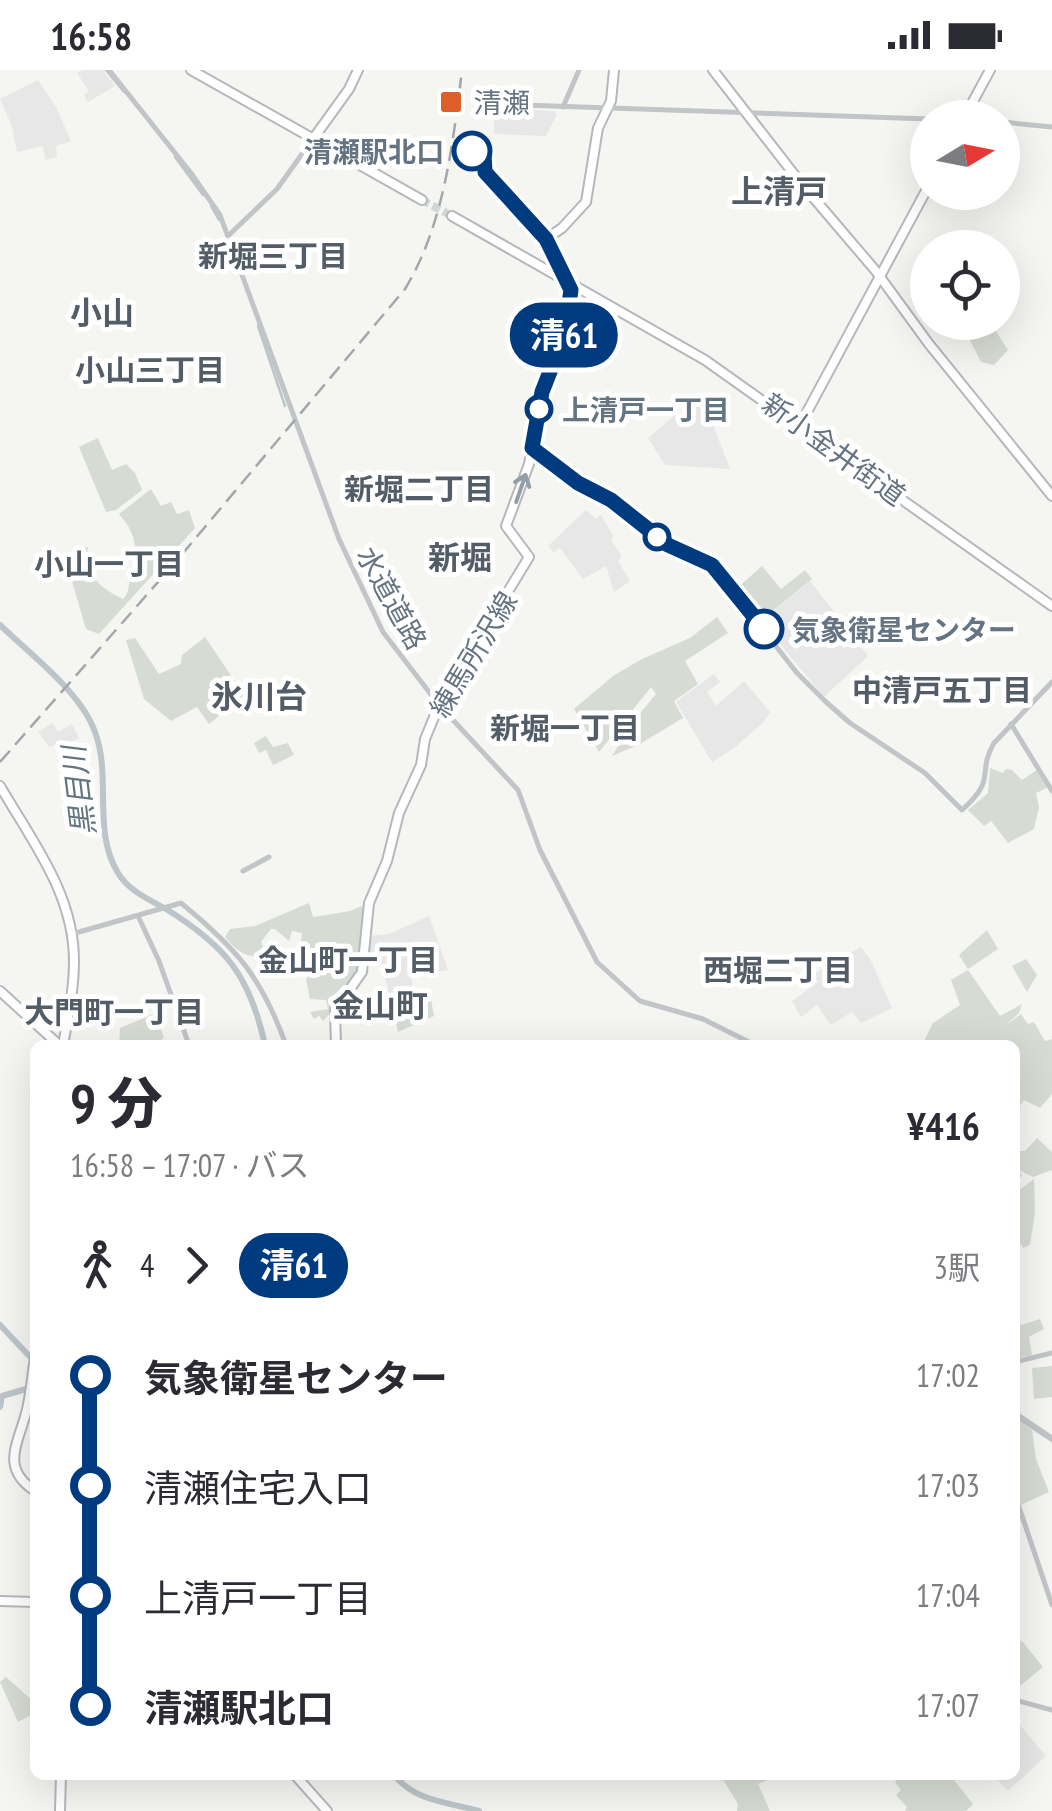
<!DOCTYPE html>
<html lang="ja">
<meta charset="utf-8">
<style>
:root{--surface:#fff;--page:#f2f2f3;--text:#2b2b33;--muted:#7c7c81}
body{margin:0;font-family:"PT Sans Narrow","Noto Sans JP",sans-serif;background:var(--page);color:var(--text);height:100vh;display:flex;flex-direction:column;font-size:38px;white-space:nowrap}
*{box-sizing:border-box;margin:0}
p{font-size:32px;color:var(--muted)}
.icon{flex:none;width:55px;height:55px;fill:none;stroke:currentColor;stroke-width:2;stroke-linecap:round;stroke-linejoin:round}
.map{position:relative;flex:1;overflow:hidden}
.drawer{position:absolute;left:30px;top:970px;width:990px;height:740px;display:flex;flex-direction:column;background:var(--surface);border-radius:15px;box-shadow:0 10px 40px #0002}
.drawer>*{flex:none}
.badge{padding:0 20px;border-radius:32px;font-size:35px;line-height:65px}
.needle{width:65px;rotate:80deg}
.tools{position:absolute;left:910px;top:30px;display:grid;gap:20px}
.tools a{display:grid;place-items:center;width:110px;height:110px;border-radius:50%;background:var(--surface);box-shadow:0 10px 40px #0002;font-size:50px}
.map>.badge{position:absolute;translate:-50% -50%;box-shadow:0 0 0 5px #fff}
.legs{display:flex;align-items:center;gap:15px;height:110px;padding:0 40px;font-size:32px}
.legs p{margin-inline-start:auto}
.overview{display:flex;align-items:center;justify-content:space-between;height:170px;padding:0 40px}
h1{font-size:55px;font-weight:800;line-height:75px}
ul{padding:0 40px;list-style:none}
li{display:flex;align-items:center;gap:35px;height:110px;font-size:38px}
li i{display:grid;place-items:center;width:15px;height:100%;margin:0 12px;background:currentColor}
li i::after{content:'';width:25px;height:25px;margin:-12px;border:8px solid;border-radius:50%;background:var(--surface)}
li p{margin-inline-start:auto}
li:first-child i{background:linear-gradient(#0000 50%,currentColor 0)}
li:last-child i{background:linear-gradient(currentColor 50%,#0000 0)}
.status{display:flex;justify-content:space-between;align-items:center;height:70px;padding:0 50px;background:var(--surface);direction:ltr}
.status svg{height:28px;fill:currentColor}
.map>svg:first-child{display:block}
.built{fill:#e6e7e6}
.green{fill:#d6dcd3}
.lines{fill:none;stroke-linecap:round;stroke-linejoin:round}
.stream{stroke:#bcc5ca;stroke-width:2.5}
.river{stroke:#bcc5ca;stroke-width:6}
.major-tunnel{stroke:#d1d6d6;stroke-width:8;stroke-dasharray:8 4;stroke-linecap:butt}
.major-casing{stroke:#b4b8bc;stroke-width:12}
.minor{stroke:#c1c5c8;stroke-width:5}
.major{stroke:#fff;stroke-width:8}
.rail{stroke:#a2a7ad;stroke-width:2.5;stroke-dasharray:15 8;stroke-linecap:butt}
.oneway{stroke:#939ea8}
.line-1-casing{stroke:#fff;stroke-width:22}
.line-1{stroke:#003b80;stroke-width:15}
.poi-dot{fill:#de5f2a;stroke:#fff;stroke-width:4}
.stop-1-dot{fill:#fff;stroke:#003b80;stroke-width:5}
.labels{text-anchor:middle;dominant-baseline:central;stroke-width:10;stroke-linejoin:round;paint-order:stroke}
.poi-label{font-size:28px;fill:#657482;stroke:#fff;text-anchor:start}
.stop-label{font-size:28px;font-weight:bold;fill:#657482;stroke:#fff;text-anchor:start}
.street-label{font-size:28px;fill:#657482;stroke:#fff}
.neighbourhood-label{font-size:30px;font-weight:bold;fill:#535d68;stroke:#fff}
.water-label{font-size:30px;font-style:italic;fill:#61757f;stroke:#fff}
.quarter-label{font-size:32px;font-weight:bold;fill:#535d68;stroke:#fff}
</style>
<div class="status"><b>16:58</b><svg viewBox="0 0 49 12"><path d="M0 12V9h3v3zM5 12V6h3v6zM10 12V3h3v9zM15 12V0h3v12zM26 1h20v11H26zM47 4h2v5h-2z"/></svg></div>
<div class="map">
<svg width="1052" height="1741" viewBox="0 0 1052 1741">
<rect width="100%" height="100%" fill="#f5f6f2"/>
<!-- built -->
<g class="built">
<polygon points="83,0 103,0 115,16 88,32 84,25 89,21 77,3"/>
<polygon points="38,10 56,37 71,71 56,76 57,87 45,90 43,76 17,82 12,56 0,29"/>
<polygon points="499,39 554,41 557,44 546,66 494,64 494,45"/>
<polygon points="699,333 713,355 730,399 665,395 648,368 674,346"/>
<polygon points="586,440 596,449 601,445 614,467 611,470 622,487 618,491 630,511 614,522 606,496 583,509 560,478 554,482 548,476"/>
<polygon points="810,511 868,586 824,627 761,551"/>
<polygon points="714,604 720,612 707,622 716,636 744,611 770,642 764,652 734,678 712,692 676,632"/>
<polygon points="53,653 58,662 72,654 79,668 57,679 54,675 49,677 38,662"/>
<polygon points="429,846 448,900 411,906 414,925 390,929 381,889 366,886 370,866 389,864"/>
<polygon points="861,877 871,891 892,938 861,953 852,942 831,955 817,935 801,947 792,931 818,912 813,904"/>
<polygon points="1015,1649 1046,1686 1008,1721 993,1705 1015,1705"/>
</g>
<!-- green -->
<g class="green">
<polygon points="961,253 991,253 1008,280 994,295 981,292"/>
<polygon points="98,368 112,400 126,394 135,403 142,420 116,440 106,442 79,377"/>
<path d="M151,419L161,436L171,432L177,444L189,440L195,458L99,564L86,559L66,491L75,479L88,477C83,504 100,518 123,529C130,521 128,516 131,506C138,480 137,464 119,444Z"/>
<polygon points="762,496 781,519 805,500 812,509 760,551 736,519"/>
<polygon points="717,547 728,563 685,591 698,614 674,631 683,648 638,675 612,686 633,652 656,624 651,617 599,682 574,639 613,606 642,589 690,568"/>
<polygon points="205,567 244,625 209,654 197,637 171,651 144,629 126,570 135,568 159,604 181,594 182,585"/>
<polygon points="266,666 273,677 288,673 294,685 273,695 266,680 259,683 254,673"/>
<polygon points="990,698 1003,703 1006,699 1012,700 1022,710 1037,700 1047,718 1036,723 1039,737 1034,759 1008,773 991,751 984,756 968,740 988,723"/>
<path d="M309,833L313,847L350,841L369,833L366,899L339,930L332,931V942L323,951L319,946L314,949L310,942L328,939L326,930L310,929L306,909L313,898L300,879L302,863L292,861L289,871L275,859H271L261,872L266,882C248,892 237,881 225,867L230,859L255,856Z"/>
<polygon points="987,860 998,879 968,899 959,885"/>
<polygon points="1026,889 1037,905 1027,922 1012,896"/>
<polygon points="968,900 1000,946 1022,934 1019,943 1005,956 1021,944 1028,954 1034,952 1045,971 1052,969 1052,1024 1040,1038 1024,1030 1015,1043 1015,975 922,975 933,953 960,935 951,910"/>
<polygon points="430,924 434,946 398,962 391,932"/>
<polygon points="153,944 157,947 164,968 159,971 166,972 167,975 119,975 120,958"/>
<polygon points="1037,1068 1052,1082 1052,1100 1033,1107 1019,1100 1022,1106 1015,1111 1015,1081 1025,1081"/>
<polygon points="1034,1109 1035,1142 1030,1175 1023,1178 1015,1165 1015,1132 1019,1129 1015,1123"/>
<polygon points="1040,1249 1044,1259 1029,1267 1032,1285 1015,1289 1015,1257"/>
<polygon points="1052,1296 1052,1327 1034,1329 1032,1298"/>
<polygon points="1015,1348 1032,1360 1036,1389 1049,1422 1021,1435 1015,1408"/>
<polygon points="1022,1571 1043,1597 1015,1620 1015,1576"/>
<polygon points="6,1607 35,1633 35,1643 18,1652 0,1612"/>
<polygon points="720,1705 780,1705 758,1714 770,1741 737,1741 738,1734"/>
<polygon points="902,1705 950,1705 973,1734 966,1741 905,1741 907,1737 896,1725 901,1720 895,1712"/>
</g>
<g class="lines">
<!-- stream -->
<g class="stream">
<polyline points="106,0 124,22"/>
<polyline points="175,87 203,125"/>
<polyline points="211,136 219,150"/>
<polyline points="258,256 285,336"/>
<polyline points="1020,1350 1052,1371"/>
</g>
<!-- river -->
<g class="river">
<path d="M0,555C30,584 81,622 95,662C112,707 92,761 118,803C129,821 148,829 166,839C226,876 250,906 265,975"/>
<polyline points="0,1255 35,1292"/>
<polyline points="0,1337 2,1326 26,1319"/>
<path d="M394,1705C416,1732 448,1732 479,1741"/>
</g>
<!-- major-tunnel -->
<polyline class="major-tunnel" points="422,130 452,146"/>
<!-- major casing -->
<g class="major-casing">
<g id="major">
<polyline points="191,0 422,130"/>
<polyline points="713,0 800,112 875,200 929,274 1052,426"/>
<polyline points="964,48 990,0"/>
<polyline points="313,69 349,19 358,0"/>
<polyline points="452,146 705,290 1052,536"/>
<polyline points="800,355 928,117"/>
<path d="M0,716C32,771 74,824 74,891C74,919 68,948 63,975"/>
<polyline points="0,921 59,975"/>
<polyline points="336,975 335,940 362,902 369,833 387,791 399,743 421,695 425,669 439,635 529,487 506,456 529,394 542,322 564,266 572,231 570,212 546,169 562,158 586,132 598,58 611,31 614,0"/>
<path d="M35,1287C32,1305 31,1325 26,1343C18,1374 0,1398 35,1421"/>
<polyline points="0,1531 35,1532"/>
<polyline points="295,1705 327,1741"/>
<polyline points="60,1741 61,1705"/>
</g>
</g>
<!-- minor -->
<g class="minor">
<polyline points="109,0 191,103 220,145 339,469 383,562 439,635 518,720 540,780 597,892 640,931 703,949 755,975"/>
<polyline points="494,34 928,49"/>
<polyline points="563,37 579,0"/>
<polyline points="1002,52 1052,57"/>
<polyline points="484,87 485,102 546,169"/>
<polyline points="229,165 277,119 312,70"/>
<path d="M654,465L712,495L797,603L826,632L850,653L925,703L962,740C998,708 976,704 994,673L1052,612"/>
<polyline points="1011,654 1052,721"/>
<polyline points="243,801 269,787"/>
<polyline points="138,846 159,891 189,975"/>
<path d="M72,864L181,833C237,879 261,906 286,975"/>
<polyline points="1015,1292 1052,1283"/>
<polyline points="1015,1343 1052,1368"/>
<polyline points="1015,1425 1052,1535"/>
<polyline points="1015,1630 1052,1640"/>
</g>
<!-- major -->
<use href="#major" class="major"/>
<!-- rail -->
<path class="rail" d="M0,692L173,495L405,219C444,155 453,73 462,0"/>
</g>
<!-- one-way arrows -->
<defs><path id="oneway-shaft" d="M-6 0H5M1.5-3L5.5 0L1.5 3" fill="none" stroke-width="1.6" stroke-linecap="round" stroke-linejoin="round" transform="scale(2.5)"/></defs>
<use class="oneway" href="#oneway-shaft" transform="translate(521 418) rotate(-71)"/>
<g class="lines">
<!-- line-1 casing -->
<g class="line-1-casing">
<polyline id="line-1" points="472,81 484,84 485,102 546,169 571,220 564,266 542,322 532,378 578,413 611,430 668,475 712,495 764,559"/>
</g>
<!-- line-1 -->
<use href="#line-1" class="line-1"/>
</g>
<!-- markers -->
<rect class="poi-dot" x="439" y="20" width="24" height="24" rx="5"/>
<g class="stop-1-dot">
<circle cx="472" cy="81" r="18"/>
<circle cx="539" cy="339" r="12"/>
<circle cx="657" cy="467" r="12"/>
<circle cx="764" cy="559" r="18"/>
</g>
<g class="labels">
<!-- poi labels -->
<g class="poi-label">
<text x="474" y="32">清瀬</text>
</g>
<!-- stop labels -->
<g class="stop-label">
<text x="444" y="81" text-anchor="end">清瀬駅北口</text>
<text x="562" y="339">上清戸一丁目</text>
<text x="792" y="559">気象衛星センター</text>
</g>
<!-- street labels -->
<g class="street-label">
<text transform="translate(834 379) rotate(36)">新小金井街道</text>
<text transform="translate(392 528) rotate(61)">水道道路</text>
<text transform="translate(473 584) rotate(-59)">練馬所沢線</text>
</g>
<!-- neighbourhood labels -->
<g class="neighbourhood-label">
<text x="273" y="185">新堀三丁目</text>
<text x="150" y="299">小山三丁目</text>
<text x="419" y="418">新堀二丁目</text>
<text x="109" y="493">小山一丁目</text>
<text x="942" y="619">中清戸五丁目</text>
<text x="565" y="657">新堀一丁目</text>
<text x="348" y="889">金山町一丁目</text>
<text x="778" y="899">西堀二丁目</text>
<text x="114" y="941">大門町一丁目</text>
</g>
<!-- water labels -->
<g class="water-label">
<text transform="translate(78 721) rotate(-97)">黒目川</text>
</g>
<!-- quarter labels -->
<g class="quarter-label">
<text x="779" y="121">上清戸</text>
<text x="102" y="242">小山</text>
<text x="460" y="487">新堀</text>
<text x="259" y="626">氷川台</text>
<text x="380" y="935">金山町</text>
</g>
</g>
</svg>
<div class="tools">
<a><svg class="needle" viewBox="-14 -14 28 28"><path d="M0-13l5 13h-10z" fill="#e53935"/><path d="M0 13l5-13h-10z" fill="#7c7c81"/></svg></a>
<a><svg class="icon" aria-label="locate" viewBox="0 0 24 24"><circle cx="12" cy="12" r="6"/><path d="M12 2v4M12 18v4M2 12h4M18 12h4"/></svg></a>
</div>
<b class="badge" style="left:564px;top:265px;background:#003b80;color:#fff">清61</b>
<section class="drawer">
<div class="overview"><div><h1>9 分</h1><p>16:58 – 17:07 · バス</p></div><b>¥416</b></div>
<div class="legs"><svg class="icon" aria-label="walk" viewBox="0 0 24 24"><circle cx="13" cy="4" r="2"/><path d="M13 8l-2 6 4 7M11 14l-3 7M7 12l3-4h3l4 4"/></svg>4<svg class="icon" aria-label="forward" viewBox="0 0 24 24"><path d="M9 5l7 7-7 7"/></svg><b class="badge" style="background:#003b80;color:#fff">清61</b><p>3駅</p></div>
<ul>
<li><i style="color:#003b80"></i><b>気象衛星センター</b><p>17:02</p></li>
<li><i style="color:#003b80"></i><span>清瀬住宅入口</span><p>17:03</p></li>
<li><i style="color:#003b80"></i><span>上清戸一丁目</span><p>17:04</p></li>
<li><i style="color:#003b80"></i><b>清瀬駅北口</b><p>17:07</p></li>
</ul>
</section>
</div>
